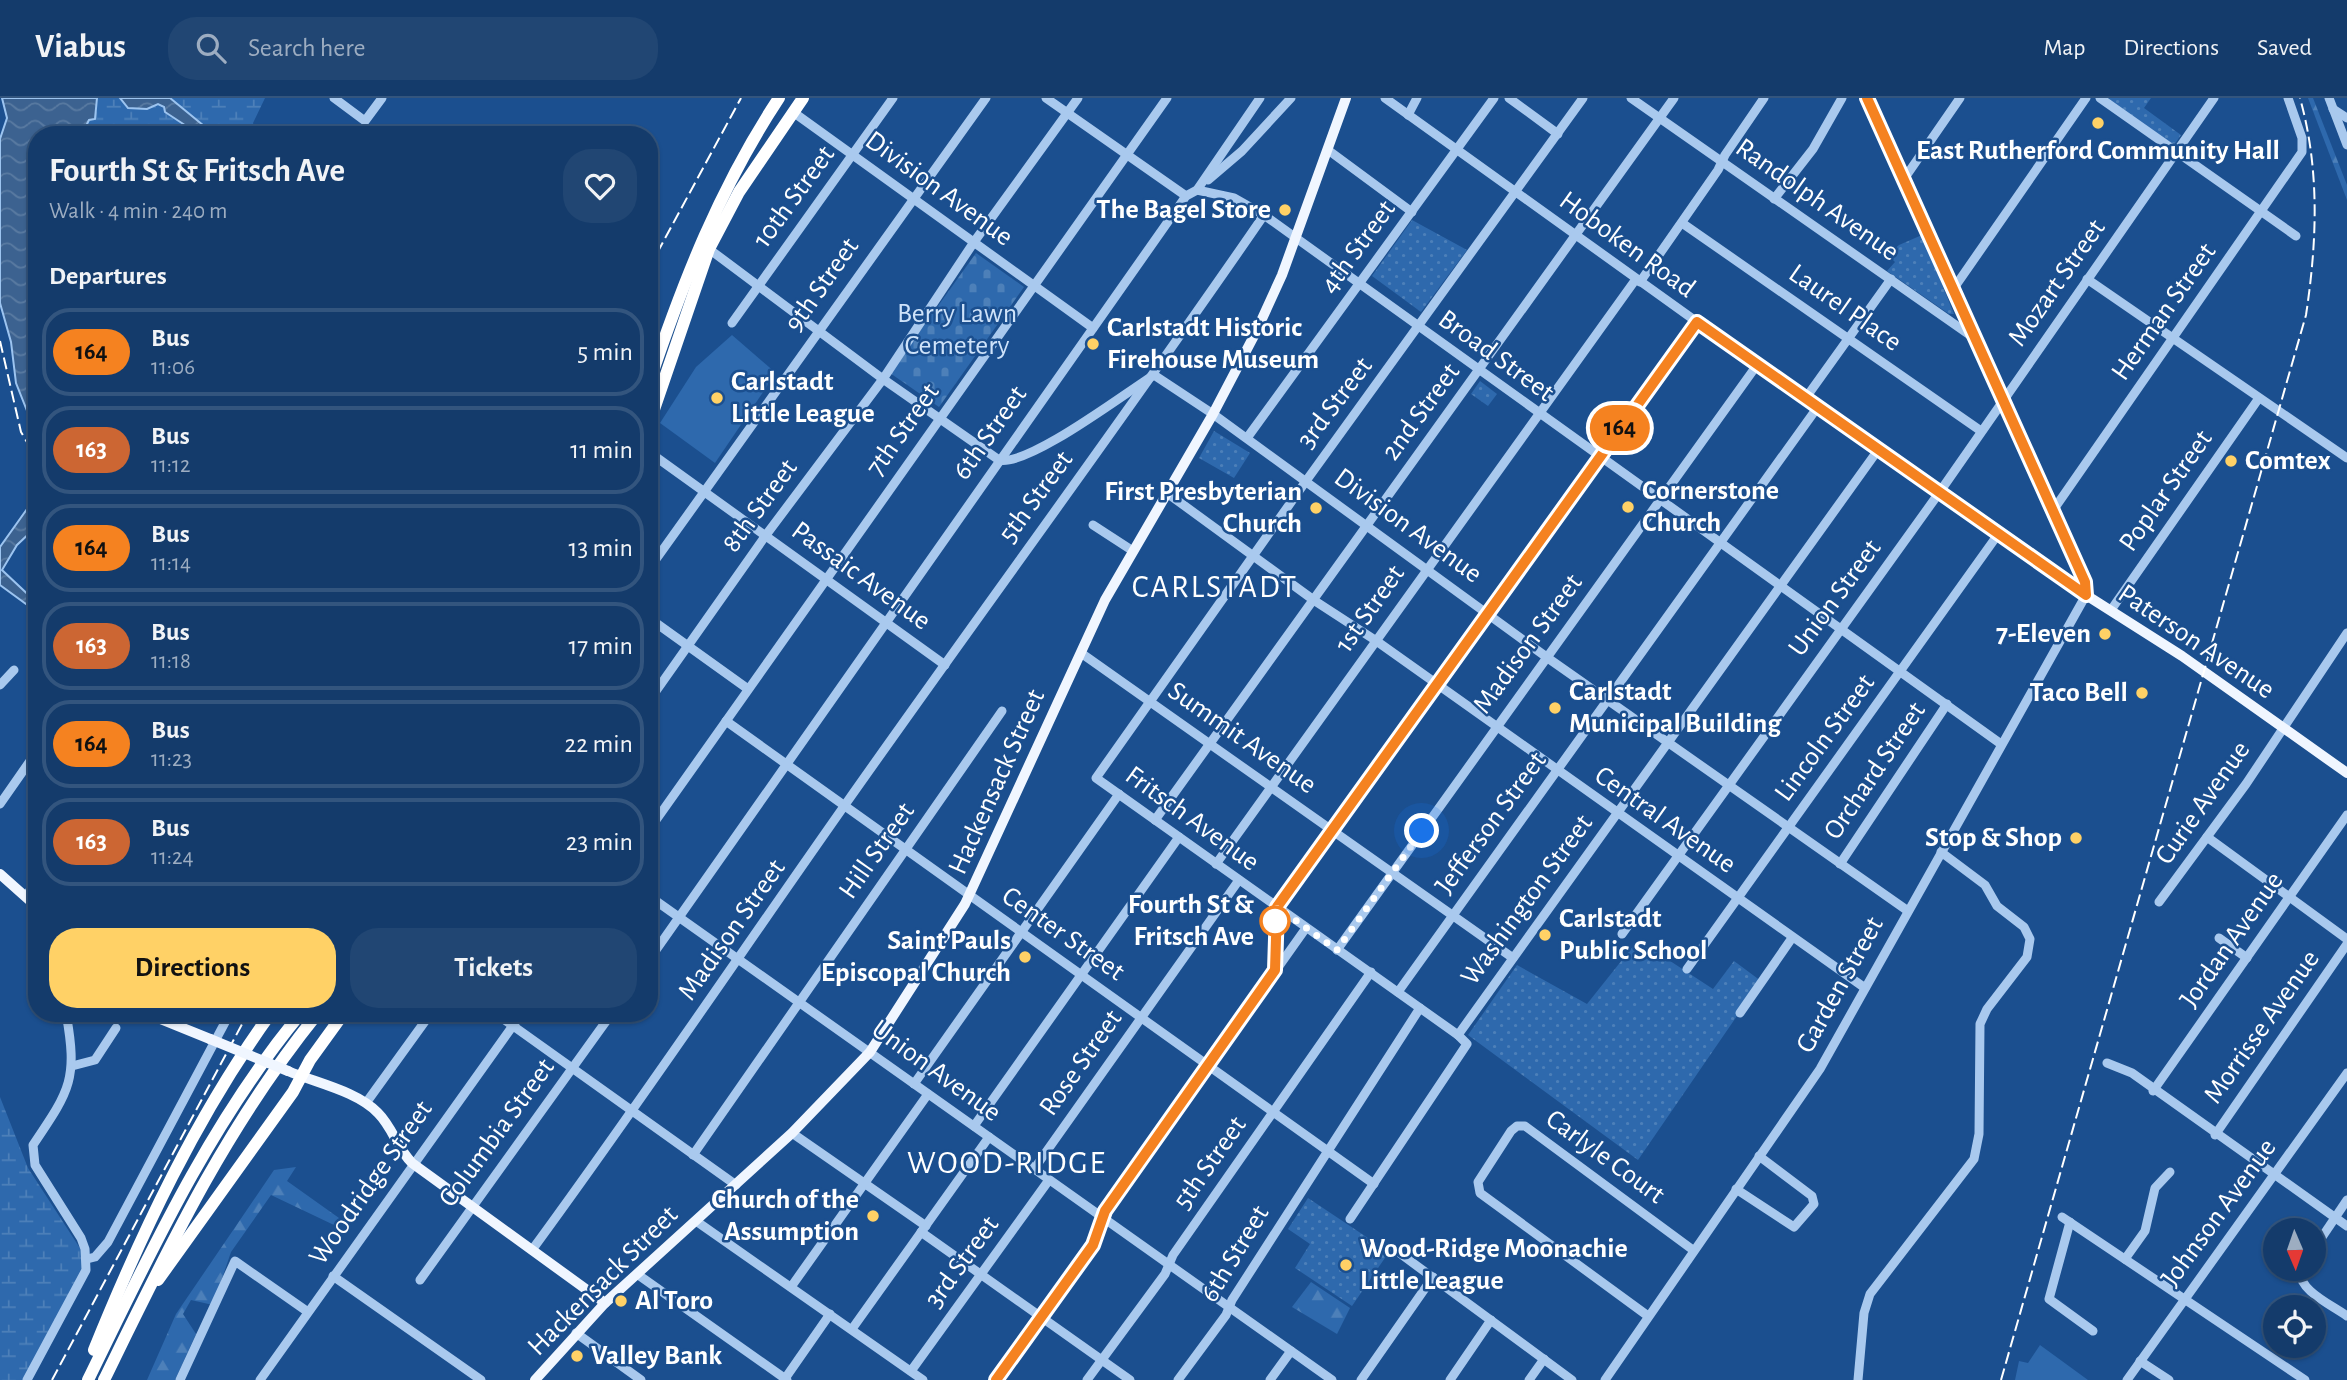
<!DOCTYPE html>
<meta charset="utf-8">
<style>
:root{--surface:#143b6b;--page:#214673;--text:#f1f3f6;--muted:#9dadc1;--line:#33557e;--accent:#ffd166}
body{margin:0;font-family:"Alegreya Sans",sans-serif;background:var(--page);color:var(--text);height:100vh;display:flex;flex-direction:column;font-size:26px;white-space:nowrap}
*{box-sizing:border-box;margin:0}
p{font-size:23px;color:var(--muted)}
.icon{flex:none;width:38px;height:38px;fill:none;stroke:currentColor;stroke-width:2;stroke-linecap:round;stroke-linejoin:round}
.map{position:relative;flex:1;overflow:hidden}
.side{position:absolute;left:28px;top:28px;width:630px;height:896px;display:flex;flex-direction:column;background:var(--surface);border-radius:28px;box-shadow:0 2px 5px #0004,0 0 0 2px var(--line)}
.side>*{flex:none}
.badge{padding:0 14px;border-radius:23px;font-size:24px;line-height:46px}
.needle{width:46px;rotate:178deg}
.tools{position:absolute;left:2263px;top:1120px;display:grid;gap:14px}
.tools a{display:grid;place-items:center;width:63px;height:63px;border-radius:50%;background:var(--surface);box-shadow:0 2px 5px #0004,0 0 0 2px var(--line);font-size:35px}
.you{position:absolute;width:35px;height:35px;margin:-18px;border:5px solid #fff;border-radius:50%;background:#1a73e8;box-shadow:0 0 0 10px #1a73e833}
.map>.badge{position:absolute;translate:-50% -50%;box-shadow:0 0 0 4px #fff}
h2{padding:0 21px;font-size:26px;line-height:63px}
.round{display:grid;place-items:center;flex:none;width:74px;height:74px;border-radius:28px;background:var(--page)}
.headline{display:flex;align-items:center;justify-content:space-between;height:119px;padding:0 21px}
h1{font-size:33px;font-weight:700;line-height:52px}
.primary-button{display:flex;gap:14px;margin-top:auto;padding:14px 21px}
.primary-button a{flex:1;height:80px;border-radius:28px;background:var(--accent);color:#111;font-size:28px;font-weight:700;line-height:80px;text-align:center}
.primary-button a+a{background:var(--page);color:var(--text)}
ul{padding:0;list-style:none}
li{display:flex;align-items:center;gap:21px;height:88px;margin:0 14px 10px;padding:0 7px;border:4px solid var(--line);border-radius:28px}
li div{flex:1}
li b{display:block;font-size:26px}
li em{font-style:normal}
li .badge{min-width:77px;font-weight:700;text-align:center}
header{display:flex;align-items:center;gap:42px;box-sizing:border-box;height:98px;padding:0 35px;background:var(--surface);border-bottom:2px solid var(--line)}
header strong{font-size:33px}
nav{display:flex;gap:38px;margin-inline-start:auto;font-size:24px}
.search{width:490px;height:63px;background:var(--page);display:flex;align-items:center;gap:18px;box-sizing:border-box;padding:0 24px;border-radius:28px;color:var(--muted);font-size:26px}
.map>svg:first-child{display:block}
.grass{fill:#2e69ad}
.forest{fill:url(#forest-firs)}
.wetland{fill:url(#wetland-marsh)}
.cemetery{fill:url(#cemetery-stones)}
.park{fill:url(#park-dots)}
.water{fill:url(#water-waves);stroke:#9cc4f0;stroke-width:2}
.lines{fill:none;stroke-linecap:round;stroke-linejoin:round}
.minor{stroke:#a9c9ee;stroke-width:9}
.major{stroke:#f0f6ff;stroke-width:10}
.highway{stroke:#fff;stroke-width:12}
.rail{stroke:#fff;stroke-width:2;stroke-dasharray:12 5;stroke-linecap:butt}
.major-bridge{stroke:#f0f6ff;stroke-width:10}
.line-casing{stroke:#fff;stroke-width:16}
.line{stroke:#f58220;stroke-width:10}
.walk{stroke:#fff;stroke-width:7;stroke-dasharray:0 12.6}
.poi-dot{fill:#ffd166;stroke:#1b4f8f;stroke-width:2.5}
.stop-dot{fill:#fff;stroke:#f58220;stroke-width:3.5}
.labels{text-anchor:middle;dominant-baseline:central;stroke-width:5;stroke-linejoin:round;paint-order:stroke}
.poi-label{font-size:28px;font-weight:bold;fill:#fff;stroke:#1b4f8f;text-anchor:start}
.street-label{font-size:28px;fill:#fff;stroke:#1b4f8f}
.park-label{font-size:28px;fill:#cfe3fa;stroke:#1b4f8f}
.stop-label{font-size:28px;font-weight:bold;fill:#fff;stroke:#1b4f8f;text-anchor:end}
.quarter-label{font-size:32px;letter-spacing:2px;fill:#fff;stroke:#1b4f8f}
</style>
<header>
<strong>Viabus</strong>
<div class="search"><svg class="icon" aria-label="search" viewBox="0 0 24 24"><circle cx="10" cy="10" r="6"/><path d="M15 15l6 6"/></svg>Search here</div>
<nav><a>Map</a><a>Directions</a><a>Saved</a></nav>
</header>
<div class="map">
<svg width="2347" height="1282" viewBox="0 0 2347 1282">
<defs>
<pattern id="forest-firs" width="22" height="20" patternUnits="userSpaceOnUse" patternTransform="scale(1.75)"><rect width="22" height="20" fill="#2e69ad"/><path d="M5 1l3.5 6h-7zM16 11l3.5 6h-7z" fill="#4d80b9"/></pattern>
<pattern id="wetland-marsh" width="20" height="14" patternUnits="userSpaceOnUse" patternTransform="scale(1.75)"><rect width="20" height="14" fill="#2e69ad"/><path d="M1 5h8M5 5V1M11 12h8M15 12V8" fill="none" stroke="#4d80b9"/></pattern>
<pattern id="cemetery-stones" width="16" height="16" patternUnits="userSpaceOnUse" patternTransform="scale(1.75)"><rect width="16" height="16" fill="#2e69ad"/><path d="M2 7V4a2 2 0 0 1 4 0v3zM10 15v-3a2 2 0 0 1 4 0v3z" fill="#4d80b9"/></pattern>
<pattern id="park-dots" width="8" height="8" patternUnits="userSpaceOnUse" patternTransform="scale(1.75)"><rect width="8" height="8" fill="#2e69ad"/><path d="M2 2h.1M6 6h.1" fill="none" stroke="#4d80b9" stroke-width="1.8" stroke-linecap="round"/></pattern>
<pattern id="water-waves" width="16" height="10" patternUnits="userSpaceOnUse" patternTransform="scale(1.75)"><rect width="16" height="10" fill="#3c6290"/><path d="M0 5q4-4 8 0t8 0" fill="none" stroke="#597aa1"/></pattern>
</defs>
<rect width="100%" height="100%" fill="#1b4f8f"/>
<!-- grass -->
<g class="grass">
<polygon points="732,237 776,275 715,365 660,325 696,269"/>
<polygon points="2040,1247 2088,1282 2015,1282 2019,1263 2028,1265"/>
</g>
<!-- forest -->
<g class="forest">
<polygon points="2308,0 2313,0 2347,87 2347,102"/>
<polygon points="296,1069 287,1083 339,1120 334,1127 271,1097 231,1154 213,1207 191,1202 183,1216 196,1236 175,1282 147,1282 176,1216 274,1072"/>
<polygon points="1311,1184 1350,1210 1337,1236 1292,1209"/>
</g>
<!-- wetland -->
<g class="wetland">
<polygon points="98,0 120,0 128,10 147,11 157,6 200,37 105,37 95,29 86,29 89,22 95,21"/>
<polygon points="170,0 265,0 253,25 256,37 216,37"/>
<polygon points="0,999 28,1070 87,1161 27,1282 0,1282"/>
</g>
<!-- cemetery -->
<polygon class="cemetery" points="976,155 1024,189 939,309 890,275"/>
<!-- park -->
<g class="park">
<polygon points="2106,0 2151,0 2144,10 2181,37 2174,47"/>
<polygon points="1412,122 1467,152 1421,214 1372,178"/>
<polygon points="1922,137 1954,216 1949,216 1887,173 1895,164 1888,157 1899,147"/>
<polygon points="1480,283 1497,296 1488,308 1471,296"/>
<polygon points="1214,333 1250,355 1234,380 1199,360"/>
<polygon points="1638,842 1713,891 1734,863 1761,883 1638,1062 1468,937 1517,867 1587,906"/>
<polygon points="1308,1100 1389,1154 1352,1208 1295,1170 1310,1146 1288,1131"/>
</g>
<!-- water -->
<g class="water">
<path d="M2,0H97L95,21L89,22L86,28L95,29L105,37L92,34L37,37V229C26,249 36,263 37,282C38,301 37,320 37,338L16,285L11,244L0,205V41L7,20Z"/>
<polygon points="120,0 170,0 215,37 200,37 165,14 164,9 158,6 147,11 128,10"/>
<polygon points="37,385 35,430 17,447 2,472 37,505 37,514 0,487 0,449 27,411"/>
</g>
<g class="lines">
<!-- minor -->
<g class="minor">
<polyline points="334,0 365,23 382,0"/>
<polyline points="1046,0 1186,98"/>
<polyline points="1385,0 1757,267 2086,497 1820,971 1605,1282"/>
<polyline points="1509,0 1558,36"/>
<polyline points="1631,0 1977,242"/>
<polyline points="2100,0 2296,138"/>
<polyline points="2329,0 2347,47"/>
<polyline points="2333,11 2347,20"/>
<polyline points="793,14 1093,230"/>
<polyline points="1408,17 1417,0"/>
<polyline points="1328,52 1412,114"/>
<polyline points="1904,81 1960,0"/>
<polyline points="1208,82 1242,53 1291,0"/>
<polyline points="1197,92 1234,100 1264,117 2001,646"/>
<polyline points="1774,101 1813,51 1842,0"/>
<polyline points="1682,125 1981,333"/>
<path d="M709,151L883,281L999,362C1028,369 1125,295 1154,277L1213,316L1552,563L1908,813"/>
<polyline points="2087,181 2347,360"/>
<polyline points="1640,184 1718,72 1725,57 1764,0"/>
<polyline points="1954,190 2086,0"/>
<polyline points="732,225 893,0"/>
<polyline points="1805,301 1891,181"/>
<polyline points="1247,340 1494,0"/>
<polyline points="649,354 945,567"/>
<polyline points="1167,395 1315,503 1375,542 1865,890"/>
<polyline points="2054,411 2302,54 2302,40 2288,0"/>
<polyline points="1093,427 1133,453"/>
<polyline points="649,471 986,0"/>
<polyline points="2111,512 2259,300"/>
<polyline points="649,520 748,591"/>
<polyline points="1081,555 1513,860"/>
<polyline points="0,587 14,572"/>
<polyline points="649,603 766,437 883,281 974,144 1078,0"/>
<polyline points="726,623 1374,1086"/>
<polyline points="0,706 37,653"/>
<polyline points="1155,722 1674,0"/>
<polyline points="649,732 1167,0"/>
<polyline points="2207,739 2347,841"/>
<polyline points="1216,766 1636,181"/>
<polyline points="1840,766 1947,606"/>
<polyline points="26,798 37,782"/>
<polyline points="649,798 1332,1282"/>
<polyline points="2159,804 2246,686 2347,535"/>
<polyline points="1622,836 1939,395 2214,0"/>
<polyline points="2219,840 2247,860"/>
<polyline points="1337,852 1757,267"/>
<polyline points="649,862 1186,98 1197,92 1260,0"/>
<polyline points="1687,871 1999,435"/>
<polyline points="1275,872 1277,809 1697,224"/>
<polyline points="1398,894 1817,310"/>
<polyline points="495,915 736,1087"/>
<polyline points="1740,915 1792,840"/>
<polyline points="1458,937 1878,352"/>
<polyline points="2107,965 2132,975 2347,1128"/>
<polyline points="72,968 95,962 116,930"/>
<polyline points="914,986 1119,696"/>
<polyline points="2153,993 2347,717"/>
<polyline points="366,1005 431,915"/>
<polyline points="974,1028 1179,739"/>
<polyline points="792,1035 926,1128"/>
<polyline points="2215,1037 2347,846"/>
<polyline points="693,1057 1002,613"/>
<polyline points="1034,1071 1239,782"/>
<polyline points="1736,1091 1794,1129 1814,1106 1812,1098 1759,1058"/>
<polyline points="2062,1119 2305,1282"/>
<polyline points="1350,1121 1467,946 1458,937 1096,680 1306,383 1583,0"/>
<polyline points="696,1123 923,1282"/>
<polyline points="2070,1124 2049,1201 2093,1233"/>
<polyline points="921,1134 1130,1282"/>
<polyline points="1394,1151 1572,1282"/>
<polyline points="2314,1151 2347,1102"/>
<path d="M532,1152C640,1005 742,853 847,704C985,508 1128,315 1264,117"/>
<polyline points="87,1161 95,1159 108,1144 230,915"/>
<polyline points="2125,1161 2145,1133 2155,1090 2170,1074"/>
<path d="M2300,1171C2297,1192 2332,1207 2347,1218"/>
<polyline points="637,1176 787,1282"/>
<polyline points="333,1178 481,1282"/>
<polyline points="420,1182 612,915"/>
<polyline points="791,1189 928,996"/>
<polyline points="1648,1218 1480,1095 1478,1084 1511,1033 1517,1028 1525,1028 1693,1152"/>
<polyline points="852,1231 989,1039"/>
<polyline points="576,1235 641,1282"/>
<polyline points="2140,1263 2169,1282"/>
<polyline points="911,1273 1049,1082"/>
<path d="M27,1282L86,1172L85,1151L81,1140L35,1067L33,1047C70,992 78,982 66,915"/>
<polyline points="180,1282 235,1163 308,1214"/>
<polyline points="260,1282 522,915"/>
<polyline points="784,1282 830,1216"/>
<polyline points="996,1282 1093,1147 1105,1113 1306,830"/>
<polyline points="1087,1282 1165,1176 1173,1157 1371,874"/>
<polyline points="1178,1282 1226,1217 1232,1202 1420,910"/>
<polyline points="1270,1282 1291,1253"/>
<polyline points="1361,1282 1433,1179"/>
<polyline points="1450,1282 1491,1222"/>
<polyline points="1529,1282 1544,1261"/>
<polyline points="1858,1282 1864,1215 1870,1196 1974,1061 1979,1036 1980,926 1987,911 2027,859 2030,841 2024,829 1997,808 1985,787 1941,754"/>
<polyline points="2127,1282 2347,975"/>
</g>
<!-- major -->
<g class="major">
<polyline points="1867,0 2085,484 2086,497 2182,558 2347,675"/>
<polyline points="0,776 37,809"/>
<polyline points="146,915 210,941"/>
<path d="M288,973C316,985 357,993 378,1015C393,1030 397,1050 412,1065L605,1205"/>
<polyline points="535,1282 605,1205 792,1035 870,954 965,806 1105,502 1213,316 1256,234 1282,177 1346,0"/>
</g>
<!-- highway -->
<g class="highway">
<path d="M649,285C683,184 720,89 779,0"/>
<polyline points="649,326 709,151 739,94 803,0"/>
<polyline points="158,1182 293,994 310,962 344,915"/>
<path d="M94,1252C141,1136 197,1017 271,915"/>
<path d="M88,1282C150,1155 210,1025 301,915"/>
<path d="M104,1282C168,1151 225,1030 318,915"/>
</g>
<!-- rail -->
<g class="rail">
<polyline points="649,170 741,0"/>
<polyline points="0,243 21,334 37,361"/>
<polyline points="52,1282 248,915"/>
<path d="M2001,1282L2306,217C2317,144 2320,72 2300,0"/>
</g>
<!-- major-bridge -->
<polyline class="major-bridge" points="210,941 288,973"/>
</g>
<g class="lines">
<!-- line casing -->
<g class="line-casing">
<polyline id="line" points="996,1282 1093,1147 1105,1113 1275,872 1277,809 1697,224 2086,497 2085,484 1867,0"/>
</g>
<!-- line -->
<use href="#line" class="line"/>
<!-- walk -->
<polyline class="walk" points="1275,823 1277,809 1337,852 1422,733"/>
</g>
<!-- markers -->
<g class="poi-dot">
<circle cx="2098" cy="25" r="7"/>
<circle cx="1285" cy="112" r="7"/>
<circle cx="1093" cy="246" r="7"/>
<circle cx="717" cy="300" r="7"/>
<circle cx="2231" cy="363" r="7"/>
<circle cx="1628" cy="409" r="7"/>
<circle cx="1316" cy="410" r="7"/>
<circle cx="2105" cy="536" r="7"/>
<circle cx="2142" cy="595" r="7"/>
<circle cx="1555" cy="610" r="7"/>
<circle cx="2076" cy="740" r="7"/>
<circle cx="1545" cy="837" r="7"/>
<circle cx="1025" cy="859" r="7"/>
<circle cx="873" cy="1118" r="7"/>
<circle cx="1346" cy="1167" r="7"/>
<circle cx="621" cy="1203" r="7"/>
<circle cx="577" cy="1258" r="7"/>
</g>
<circle class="stop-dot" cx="1275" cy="823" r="14"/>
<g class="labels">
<!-- poi labels -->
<g class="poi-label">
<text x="2098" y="53" text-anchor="middle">East Rutherford Community Hall</text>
<text x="1271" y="112" text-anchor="end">The Bagel Store</text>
<text x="1107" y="230">Carlstadt Historic<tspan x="1107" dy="32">Firehouse Museum</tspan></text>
<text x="731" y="284">Carlstadt<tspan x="731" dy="32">Little League</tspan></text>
<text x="2245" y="363">Comtex</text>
<text x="1642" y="393">Cornerstone<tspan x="1642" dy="32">Church</tspan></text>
<text x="1302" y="394" text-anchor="end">First Presbyterian<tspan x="1302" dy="32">Church</tspan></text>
<text x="2091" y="536" text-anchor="end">7-Eleven</text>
<text x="1569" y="594">Carlstadt<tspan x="1569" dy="32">Municipal Building</tspan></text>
<text x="2128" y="595" text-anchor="end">Taco Bell</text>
<text x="2062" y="740" text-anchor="end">Stop &amp; Shop</text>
<text x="1559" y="821">Carlstadt<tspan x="1559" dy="32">Public School</tspan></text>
<text x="1011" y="843" text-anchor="end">Saint Pauls<tspan x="1011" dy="32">Episcopal Church</tspan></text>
<text x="859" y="1102" text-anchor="end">Church of the<tspan x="859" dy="32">Assumption</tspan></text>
<text x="1360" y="1151">Wood-Ridge Moonachie<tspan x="1360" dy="32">Little League</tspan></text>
<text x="635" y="1203">Al Toro</text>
<text x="591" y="1258">Valley Bank</text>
</g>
<!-- street labels -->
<g class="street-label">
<text transform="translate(939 91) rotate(36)">Division Avenue</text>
<text transform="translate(794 99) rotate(-54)">10th Street</text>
<text transform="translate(1817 102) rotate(35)">Randolph Avenue</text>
<text transform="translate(1627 147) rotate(36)">Hoboken Road</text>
<text transform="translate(1358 149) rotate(-54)">4th Street</text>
<text transform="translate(2057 185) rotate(-55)">Mozart Street</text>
<text transform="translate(822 187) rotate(-55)">9th Street</text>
<text transform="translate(1845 210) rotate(35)">Laurel Place</text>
<text transform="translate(2164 214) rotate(-55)">Herman Street</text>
<text transform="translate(1496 258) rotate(36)">Broad Street</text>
<text transform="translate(1335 305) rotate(-53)">3rd Street</text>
<text transform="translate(1421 314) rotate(-54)">2nd Street</text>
<text transform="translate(903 332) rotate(-55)">7th Street</text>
<text transform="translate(990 335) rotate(-55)">6th Street</text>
<text transform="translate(2166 393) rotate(-55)">Poplar Street</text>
<text transform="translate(1036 399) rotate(-54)">5th Street</text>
<text transform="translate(760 408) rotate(-54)">8th Street</text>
<text transform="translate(1408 428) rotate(36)">Division Avenue</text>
<text transform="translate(861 478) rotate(36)">Passaic Avenue</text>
<text transform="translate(1835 500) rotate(-54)">Union Street</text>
<text transform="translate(1370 511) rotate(-55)">1st Street</text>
<text transform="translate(2196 544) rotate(34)">Paterson Avenue</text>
<text transform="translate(1528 546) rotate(-54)">Madison Street</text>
<text transform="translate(1242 640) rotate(35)">Summit Avenue</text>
<text transform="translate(1825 640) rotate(-54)">Lincoln Street</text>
<text transform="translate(1875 673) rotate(-56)">Orchard Street</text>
<text transform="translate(997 684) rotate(-66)">Hackensack Street</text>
<text transform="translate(2203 705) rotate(-55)">Curie Avenue</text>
<text transform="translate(1192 721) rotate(36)">Fritsch Avenue</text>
<text transform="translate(1665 722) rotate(35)">Central Avenue</text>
<text transform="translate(1491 725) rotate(-54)">Jefferson Street</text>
<text transform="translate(877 753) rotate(-55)">Hill Street</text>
<text transform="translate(1527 802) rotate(-54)">Washington Street</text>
<text transform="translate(732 832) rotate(-55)">Madison Street</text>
<text transform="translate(1063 836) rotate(35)">Center Street</text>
<text transform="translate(2232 842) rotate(-55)">Jordan Avenue</text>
<text transform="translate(1840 887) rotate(-61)">Garden Street</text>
<text transform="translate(2262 929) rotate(-55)">Morrisse Avenue</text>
<text transform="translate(1081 965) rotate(-55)">Rose Street</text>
<text transform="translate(936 973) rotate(36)">Union Avenue</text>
<text transform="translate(497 1035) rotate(-54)">Columbia Street</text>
<text transform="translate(1605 1059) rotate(36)">Carlyle Court</text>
<text transform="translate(1210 1065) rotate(-55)">5th Street</text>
<text transform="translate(371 1085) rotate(-55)">Woodridge Street</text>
<text transform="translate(2219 1115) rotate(-54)">Johnson Avenue</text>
<text transform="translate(1235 1156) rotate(-59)">6th Street</text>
<text transform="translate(962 1164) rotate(-54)">3rd Street</text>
<text transform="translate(603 1183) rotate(-45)">Hackensack Street</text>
</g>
<!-- park labels -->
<g class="park-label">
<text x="957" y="216">Berry Lawn<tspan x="957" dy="32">Cemetery</tspan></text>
</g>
<!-- stop labels -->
<g class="stop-label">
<text x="1254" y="807">Fourth St &amp;<tspan x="1254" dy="32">Fritsch Ave</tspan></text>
</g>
<!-- quarter labels -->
<g class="quarter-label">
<text x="1215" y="489">CARLSTADT</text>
<text x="1007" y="1065">WOOD-RIDGE</text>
</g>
</g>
</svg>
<div class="tools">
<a><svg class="needle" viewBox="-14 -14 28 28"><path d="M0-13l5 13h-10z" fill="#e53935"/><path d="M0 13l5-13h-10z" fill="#9dadc1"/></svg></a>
<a><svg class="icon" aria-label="locate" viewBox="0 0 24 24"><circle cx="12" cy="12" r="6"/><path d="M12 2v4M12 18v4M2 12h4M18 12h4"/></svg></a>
</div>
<div class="you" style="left:1422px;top:733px"></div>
<b class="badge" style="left:1620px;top:330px;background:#f58220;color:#111">164</b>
<section class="side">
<div class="headline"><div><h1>Fourth St &amp; Fritsch Ave</h1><p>Walk · 4 min · 240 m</p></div><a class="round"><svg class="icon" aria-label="heart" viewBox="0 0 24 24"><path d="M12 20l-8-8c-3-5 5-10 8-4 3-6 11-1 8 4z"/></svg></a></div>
<h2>Departures</h2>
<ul>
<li><span class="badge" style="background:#f58220;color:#111">164</span><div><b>Bus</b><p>11:06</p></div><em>5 min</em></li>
<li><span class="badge" style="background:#c63;color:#fff">163</span><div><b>Bus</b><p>11:12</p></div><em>11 min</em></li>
<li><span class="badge" style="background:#f58220;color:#111">164</span><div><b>Bus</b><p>11:14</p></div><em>13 min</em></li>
<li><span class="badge" style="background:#c63;color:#fff">163</span><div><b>Bus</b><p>11:18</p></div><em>17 min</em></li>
<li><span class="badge" style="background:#f58220;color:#111">164</span><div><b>Bus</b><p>11:23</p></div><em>22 min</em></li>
<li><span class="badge" style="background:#c63;color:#fff">163</span><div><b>Bus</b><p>11:24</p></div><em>23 min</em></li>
</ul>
<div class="primary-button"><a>Directions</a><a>Tickets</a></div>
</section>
</div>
